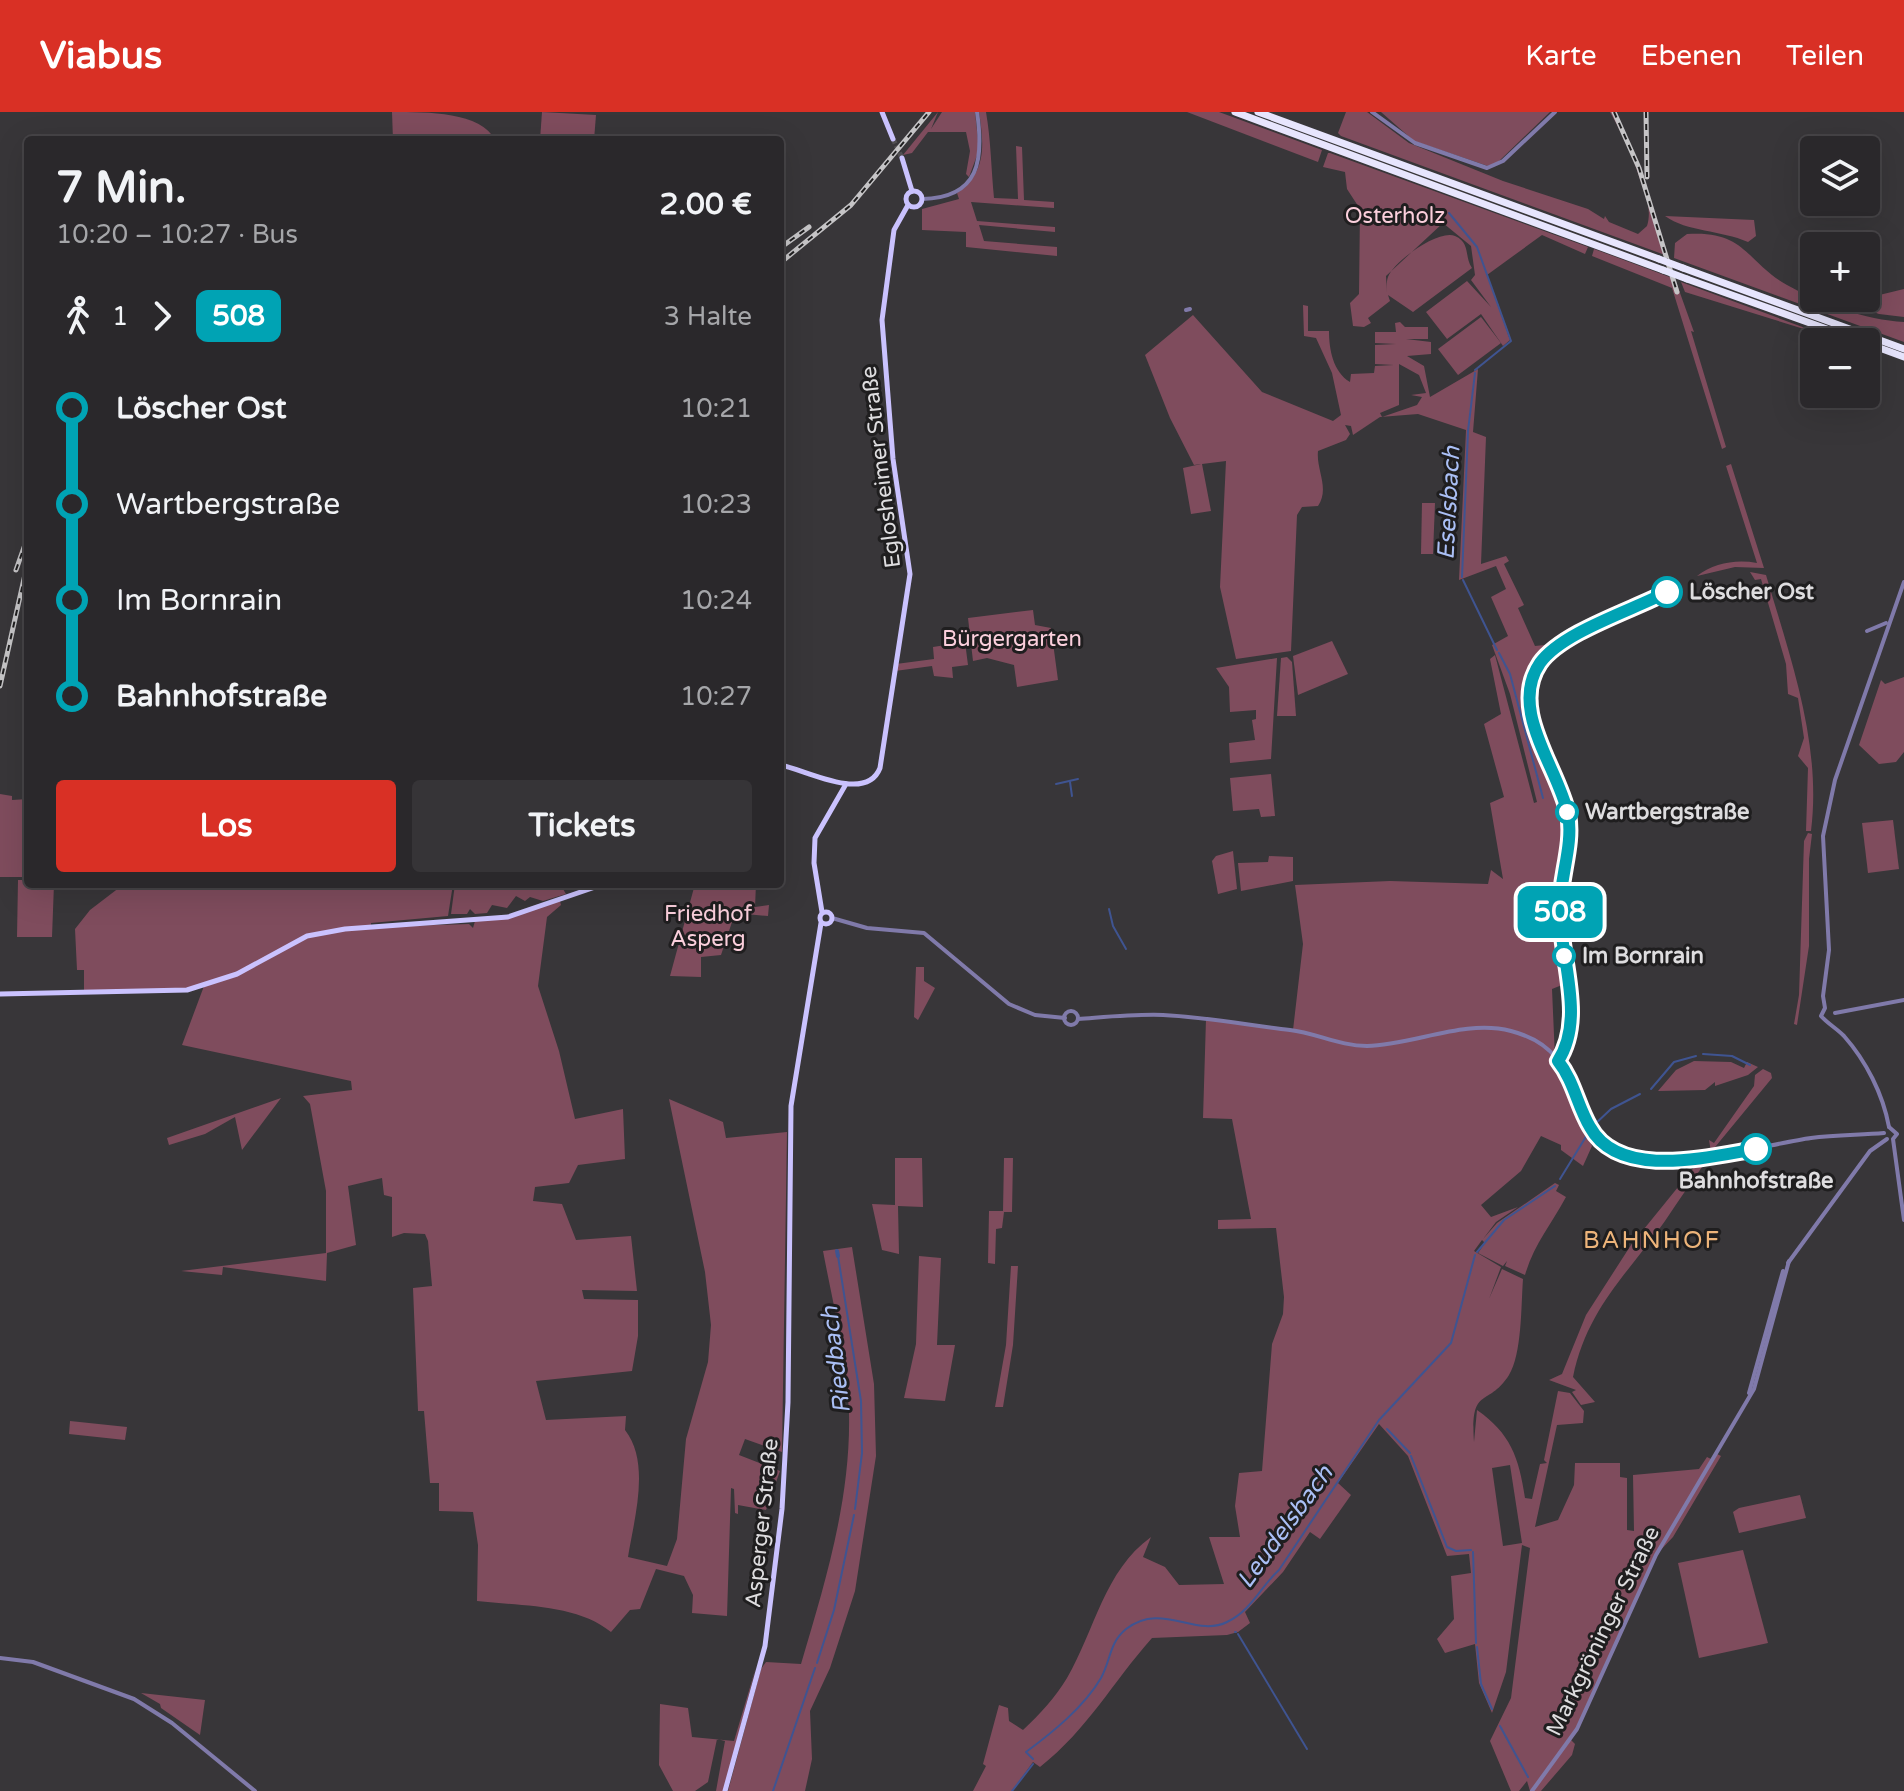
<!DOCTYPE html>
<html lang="de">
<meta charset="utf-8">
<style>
:root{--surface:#2a282b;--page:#363437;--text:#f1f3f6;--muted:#a5a6a9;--line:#464447;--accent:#d93025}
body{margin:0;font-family:"Varela Round",sans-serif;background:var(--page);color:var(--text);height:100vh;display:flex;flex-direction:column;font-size:30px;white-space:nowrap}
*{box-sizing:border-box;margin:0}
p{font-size:26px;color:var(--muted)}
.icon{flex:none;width:44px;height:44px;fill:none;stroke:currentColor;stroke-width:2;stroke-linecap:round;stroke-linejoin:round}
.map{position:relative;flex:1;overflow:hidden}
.details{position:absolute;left:24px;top:24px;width:760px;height:752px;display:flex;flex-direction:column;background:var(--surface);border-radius:8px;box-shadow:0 8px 32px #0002,0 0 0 2px var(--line)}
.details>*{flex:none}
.badge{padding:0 16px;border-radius:12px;font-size:28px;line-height:52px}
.controls{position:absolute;left:1800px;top:24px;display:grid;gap:16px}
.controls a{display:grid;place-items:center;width:80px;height:80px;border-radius:8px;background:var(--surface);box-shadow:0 8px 32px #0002,0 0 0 2px var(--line);font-size:40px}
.map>.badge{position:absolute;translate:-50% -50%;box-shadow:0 0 0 4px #fff}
.legs{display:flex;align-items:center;gap:12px;height:88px;padding:0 32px;font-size:26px}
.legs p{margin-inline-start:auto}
.overview{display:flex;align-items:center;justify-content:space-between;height:136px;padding:0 32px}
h1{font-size:44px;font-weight:700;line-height:60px}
.action{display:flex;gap:16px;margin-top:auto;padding:16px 32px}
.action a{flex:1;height:92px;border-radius:8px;background:var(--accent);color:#fff;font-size:32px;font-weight:700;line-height:92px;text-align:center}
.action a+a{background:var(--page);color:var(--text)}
ul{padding:0 32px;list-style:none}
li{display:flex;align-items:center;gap:28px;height:96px;font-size:30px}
li i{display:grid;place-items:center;width:12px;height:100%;margin:0 10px;background:currentColor}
li i::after{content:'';width:20px;height:20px;margin:-10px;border:6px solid;border-radius:50%;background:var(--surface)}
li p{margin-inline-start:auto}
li:first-child i{background:linear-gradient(#0000 50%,currentColor 0)}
li:last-child i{background:linear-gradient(currentColor 50%,#0000 0)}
header{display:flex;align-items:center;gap:48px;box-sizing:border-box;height:112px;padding:0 40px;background:var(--accent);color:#fff}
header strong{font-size:38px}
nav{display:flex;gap:44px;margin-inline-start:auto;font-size:28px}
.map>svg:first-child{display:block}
.green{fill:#7f4c5d;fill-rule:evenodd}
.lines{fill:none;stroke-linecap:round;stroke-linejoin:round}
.stream{stroke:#3f5491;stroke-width:2}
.canal{stroke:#3f5491;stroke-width:4}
.major-tunnel{stroke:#514f52;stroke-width:5;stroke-dasharray:5 2.5;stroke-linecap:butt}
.minor{stroke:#807aaa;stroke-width:4}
.major{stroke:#cac2fe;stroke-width:5}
.highway{stroke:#e7e5fd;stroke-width:7}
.rail-casing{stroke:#c5c4c6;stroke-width:5}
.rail{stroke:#1f1e1f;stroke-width:2;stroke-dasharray:6;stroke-linecap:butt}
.highway-bridge{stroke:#e7e5fd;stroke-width:7}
.line-1-casing{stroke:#fff;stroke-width:18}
.line-1{stroke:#00a3b4;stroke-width:12}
.stop-1-dot{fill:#fff;stroke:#00a3b4;stroke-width:4}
.labels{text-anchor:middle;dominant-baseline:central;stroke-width:6;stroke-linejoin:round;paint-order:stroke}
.park-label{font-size:22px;fill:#fbcfdc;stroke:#1f1e1f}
.street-label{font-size:22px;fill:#dedddf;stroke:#1f1e1f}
.stop-label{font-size:22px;font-weight:bold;fill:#dedddf;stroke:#1f1e1f;text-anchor:start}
.water-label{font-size:24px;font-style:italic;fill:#aabff5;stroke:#1f1e1f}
.neighbourhood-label{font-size:24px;letter-spacing:2px;fill:#edb47a;stroke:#1f1e1f}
</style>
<header>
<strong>Viabus</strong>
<nav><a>Karte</a><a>Ebenen</a><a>Teilen</a></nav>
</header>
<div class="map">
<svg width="1904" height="1679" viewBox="0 0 1904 1679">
<rect width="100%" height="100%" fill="#383639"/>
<!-- green -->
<g class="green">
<path d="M392,0C428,0 481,0 495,28H393Z"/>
<polygon points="542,0 596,3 594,28 540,28"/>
<polygon points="938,0 931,17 942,0 975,0 979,38 969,65 966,62 970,39 966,20 928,20 912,41 903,43"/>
<path d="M979,0H986C991,29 991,56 994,86L1018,87L1016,34L1022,35L1024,88L1054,90V96L971,90L977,109L1055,115V120L979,113L984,129L1057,135V144L966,135V120L922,118V97L959,87L957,81C987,60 984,33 979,0Z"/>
<polygon points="1187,0 1219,0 1322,38 1318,50"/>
<path d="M1346,0H1367L1409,31L1503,69L1588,97L1604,107L1605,104L1609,110L1638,122L1647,114C1657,85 1624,26 1610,0H1613C1636,46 1648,95 1665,143L1341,24L1338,21Z"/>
<polygon points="1381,0 1550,0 1497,51 1488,54 1414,29"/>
<path d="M1328,41H1330L1588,135L1585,142L1542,123L1487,163L1510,228L1503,234L1481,202L1447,227L1426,200L1467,169L1491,195L1471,168L1475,163L1471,134L1443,111L1386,164L1387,182C1387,179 1386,170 1388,165C1394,149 1439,117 1455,124C1471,131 1464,145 1472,156L1413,200L1388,183L1390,189L1368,206L1371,211L1364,215L1353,214L1350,191L1359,182L1360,97L1347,77L1345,60L1323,55Z"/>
<path d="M1665,104L1754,108L1756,124L1748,130C1721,118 1687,120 1665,104Z"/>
<path d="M1687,122C1746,118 1746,150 1787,173C1819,191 1866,208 1904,210V230L1674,146L1675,131Z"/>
<polygon points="1594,137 1675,167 1694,220 1691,219 1726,335 1722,337 1672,176 1592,144"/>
<polygon points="1681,170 1827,224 1846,230 1685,180"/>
<polygon points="1904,177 1904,205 1879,202 1838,187 1867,186"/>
<path d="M1303,193L1308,194V219H1329C1329,237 1333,260 1350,270L1351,262L1374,261L1375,254L1394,253L1375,252V233L1396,232L1375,231V220H1396L1395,211L1400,210L1405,215H1428V227H1406L1431,230V242L1407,244L1424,254L1430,285L1478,257L1473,320L1486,325L1481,452L1506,444L1509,449L1504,452L1524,493L1518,496L1535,534L1554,532L1556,536H1547L1529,563L1525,585L1529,584L1533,609L1568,703L1560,800L1567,871L1552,877L1555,946L1571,967L1585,1005L1581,1007L1592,1034L1583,1054L1561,1038V1033L1541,1024L1521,1059L1481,1093L1491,1105L1518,1095L1496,1110L1483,1127L1497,1111L1555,1071L1559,1073L1556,1079L1566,1085C1551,1113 1534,1132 1525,1163L1505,1154L1507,1149L1503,1154L1478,1141L1485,1131L1482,1128L1474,1139L1501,1155L1489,1187L1502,1157L1523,1167C1521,1195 1522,1242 1509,1263C1488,1296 1470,1273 1474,1330L1477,1298C1510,1321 1519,1345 1525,1386L1532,1387L1540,1352L1547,1351L1544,1348L1558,1279L1570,1281L1584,1299L1583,1311L1557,1313L1535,1415L1558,1408L1574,1373L1575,1351H1620V1365L1627,1366V1418L1634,1419L1633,1363L1699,1357L1707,1345L1713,1348L1717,1342L1721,1344L1673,1425L1656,1443L1571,1628L1575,1632L1572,1643L1541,1679H1530L1527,1669L1519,1679H1511L1490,1629L1511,1586L1530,1436L1522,1433L1506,1560L1492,1601L1479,1571L1475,1532L1445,1541L1437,1527L1454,1507L1451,1464L1471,1461L1469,1442L1447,1444L1408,1344L1379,1312L1338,1371L1351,1383L1320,1427L1310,1420L1283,1460L1245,1500L1250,1511L1238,1520L1227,1523L1152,1526C1112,1571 1088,1617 1040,1655L1033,1650L1012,1679H973L986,1654L983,1652L999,1593L1008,1596L1009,1609L1023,1618C1040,1602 1055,1586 1067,1566C1095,1518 1104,1459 1151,1425L1143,1445L1165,1455L1179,1473L1224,1472L1209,1425H1240L1235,1394L1239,1361L1262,1359L1272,1232L1283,1202L1284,1185L1276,1116L1218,1117V1108L1251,1107L1232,1007L1203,1006L1206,907L1293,918L1303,832L1295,773L1390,769L1488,772L1491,758L1503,767L1490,691L1504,685L1484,612L1501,602L1490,547L1495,543L1534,691L1537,690L1510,582L1492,533L1508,524L1491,485L1506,477L1496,454L1459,468L1466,318L1418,302L1380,305L1353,323L1351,314L1345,313L1350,322L1346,328L1318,339C1316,358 1330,376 1318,394L1302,395L1297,403L1291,539L1236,547L1220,475L1226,349L1202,352L1211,399L1191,402L1183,356L1201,352L1194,353L1170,306L1145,243L1193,203L1262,280L1333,309L1341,303L1332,261L1316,226L1304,224ZM1399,252L1419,263L1426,281L1411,283L1422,285L1417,293L1382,305L1380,301L1399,293ZM1510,1353L1522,1431L1503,1434L1492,1356Z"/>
<polygon points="1481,205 1501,231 1458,263 1438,237"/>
<path d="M1731,352L1764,456L1735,455L1697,464C1714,451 1736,447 1757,451L1726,354Z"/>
<polygon points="1422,391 1435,391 1433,442 1421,442"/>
<path d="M1750,460L1766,463C1790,545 1822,632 1811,719H1806L1808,656L1798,644L1804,626L1798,586L1788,582L1786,552L1761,467L1755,468Z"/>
<polygon points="1033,498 1035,513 1051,516 1058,568 1017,575 1014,553 987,546 973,549 968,506"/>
<polygon points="1332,529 1348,562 1298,583 1293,544"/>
<polygon points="965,530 968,553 952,555 953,566 934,564 932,554 895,559 896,552 934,547 933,535"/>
<polygon points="1287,545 1292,550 1296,604 1277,604 1281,546"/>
<polygon points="1277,546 1271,647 1230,651 1229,631 1255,628 1252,608 1256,607 1256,598 1230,600 1229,575 1216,556"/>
<polygon points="1904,565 1904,640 1896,650 1879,652 1859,633 1881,568 1885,572"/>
<polygon points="1271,662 1275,704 1261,705 1259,697 1233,699 1230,666"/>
<polygon points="0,682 12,684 12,688 28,687 28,765 0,765"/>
<polygon points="1893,708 1899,757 1868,761 1862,711"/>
<polygon points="1808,721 1812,722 1809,747 1809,834 1797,913 1794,912 1799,883 1804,729"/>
<polygon points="1233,739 1237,777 1218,782 1212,749 1216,744"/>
<polygon points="1269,744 1293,745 1293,769 1241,779 1238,751 1268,750"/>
<polygon points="18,768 28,768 28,772 54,772 52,825 17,825"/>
<path d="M124,772H453L448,804L371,811V815L469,812L473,816L475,809L501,807L560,789L561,793L547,805L538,874L559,939L575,1007L623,997L625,1047L578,1053L569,1071L535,1075L533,1089L562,1092L576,1128L631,1124L637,1179L582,1178L584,1187L638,1188V1224L632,1259L536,1269L546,1308L626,1304L625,1318C651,1351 634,1407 628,1445L667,1454L677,1427L686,1327L708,1250L711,1213L705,1160L669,987L723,1010L726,1026L787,1020L782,1340L745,1327L739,1343L780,1359L766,1398L738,1393V1402L735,1401L734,1377L731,1376L727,1504L692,1501L693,1483L684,1464L656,1457L640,1497L630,1498L611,1520C577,1492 520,1494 477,1489L478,1433L473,1400L439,1399V1371H430L424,1299H418L413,1176L432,1174L428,1129L425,1122L404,1121L392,1125V1085L384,1083L382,1066L348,1074L356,1133L327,1141L326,1169L223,1155L222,1163L181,1159L326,1141V1079L310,992L303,984L352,978L351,969L182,933L204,874L187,878L84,879V858H77L75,817L90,798Z"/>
<polygon points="455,772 560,772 566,782 543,789 530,785 525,789 516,784 507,796 492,793 487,801 475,802 470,797 467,802 451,802"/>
<polygon points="695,772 756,772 755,795 769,793 768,804 735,801 721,843 701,845 701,865 670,864"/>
<polygon points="916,855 924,855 924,869 935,876 918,908 914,905"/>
<polygon points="1694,949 1731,950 1744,956 1747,950 1758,955 1748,963 1715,974 1715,970 1705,978 1658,979 1676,958"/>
<polygon points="1763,957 1771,961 1772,966 1711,1040 1709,1028 1714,1031 1754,974 1755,963"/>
<polygon points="281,986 242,1038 235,1005 205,1022 169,1033 167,1026"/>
<polygon points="895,1046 922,1046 923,1095 898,1094 899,1142 882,1138 872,1092 895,1093"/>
<polygon points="1004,1046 1013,1046 1012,1100 1004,1100 1002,1116 996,1117 995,1152 988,1151 989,1099 1003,1099"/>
<path d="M1700,1048H1707C1692,1069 1679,1088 1665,1109C1626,1164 1587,1197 1573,1265L1595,1290L1581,1293L1572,1280L1576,1278L1549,1268L1562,1262L1586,1203L1631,1133Z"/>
<path d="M852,1135L874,1272L876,1344L855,1479L830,1556L810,1599L812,1647L805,1679H728L761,1557L766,1550L801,1552C825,1471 851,1387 849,1301C847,1247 833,1192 823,1139Z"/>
<polygon points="919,1144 941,1146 937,1233 955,1233 945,1289 904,1286 916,1232"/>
<polygon points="1011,1154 1018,1154 1013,1233 1003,1295 995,1295 1006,1233"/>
<polygon points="70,1309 127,1315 125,1328 69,1322"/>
<polygon points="1800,1383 1806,1406 1739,1421 1733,1400 1739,1396"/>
<polygon points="1743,1438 1768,1531 1699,1546 1678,1451"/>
<polygon points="756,1555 724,1679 716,1679 725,1629 717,1627 708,1670 695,1679 673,1679 659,1653 660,1592 688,1596 692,1625 734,1629"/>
<polygon points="141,1581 205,1588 200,1623 161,1596 160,1592"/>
</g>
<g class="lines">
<!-- stream -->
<g class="stream">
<polyline points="1449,101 1477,135 1511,229 1475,258"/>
<polyline points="1468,319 1475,261"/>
<polyline points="1462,465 1468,319"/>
<polyline points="1463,468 1497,538"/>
<polyline points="1499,541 1510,562 1543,686"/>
<polyline points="1070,670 1072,684"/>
<polyline points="1056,672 1078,667"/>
<polyline points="1109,797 1113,814 1126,837"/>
<polyline points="1703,942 1732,944 1750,953"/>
<polyline points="1651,977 1674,950 1696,944"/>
<polyline points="1594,1013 1611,997 1640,982"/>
<polyline points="1560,1067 1587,1023"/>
<polyline points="1477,1140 1504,1108 1555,1074"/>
<polyline points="838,1144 861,1289 862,1341 855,1397"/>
<polyline points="1387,1317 1410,1341"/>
<polyline points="1411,1344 1447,1435 1456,1439 1471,1438"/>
<polyline points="1473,1440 1476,1531"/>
<polyline points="1235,1520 1236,1520"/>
<polyline points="1238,1522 1307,1637"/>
<polyline points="1477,1535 1481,1572 1492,1597"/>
<polyline points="817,1551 834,1498 854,1403"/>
<polyline points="1500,1614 1528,1665"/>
<path d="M1033,1647L1026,1640C1053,1620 1084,1595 1101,1566C1111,1548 1109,1531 1126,1517C1162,1489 1195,1526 1227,1510C1252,1498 1260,1475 1279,1458L1379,1308L1451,1231L1475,1143"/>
<polyline points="773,1679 815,1556"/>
<polyline points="1012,1679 1033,1652"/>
</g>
<!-- canal -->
<polyline class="canal" points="837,1139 838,1144"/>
<!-- major-tunnel -->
<polyline class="major-tunnel" points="893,27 902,46"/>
<!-- minor -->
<g class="minor">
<polyline points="1372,0 1415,31 1487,56 1503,49 1555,0"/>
<path d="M922,87C980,86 984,47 977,0"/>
<polyline points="1186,198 1190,197"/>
<polyline points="1867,519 1886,511"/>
<polyline points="832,806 867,816 924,821 1009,892 1035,903 1065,906"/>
<circle cx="1071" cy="906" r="7"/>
<polyline points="1835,901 1904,888"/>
<path d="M1078,907C1106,905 1134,902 1163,903C1205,905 1248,913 1290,918C1316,921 1340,934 1367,934C1414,933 1464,907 1511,919C1584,938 1564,998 1603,1032C1645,1069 1760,1033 1811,1026C1835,1023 1860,1023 1884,1021"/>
<path d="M1889,1015C1883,982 1866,949 1844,924C1836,916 1827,911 1821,904L1825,896L1823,884L1829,838L1823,724L1835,668L1904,470"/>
<polyline points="1889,1015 1897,1022 1893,1027 1904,1108"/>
<polyline points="1788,1151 1870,1039 1887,1027"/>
<polyline points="1749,1281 1783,1159"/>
<polyline points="0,1546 33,1550 134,1587 172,1611 255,1679"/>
<polyline points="1532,1679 1577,1617 1656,1443 1754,1277 1789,1149"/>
</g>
<!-- major -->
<g class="major">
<polyline points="882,0 893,27"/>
<polyline points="902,46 912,79"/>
<circle cx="914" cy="87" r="8"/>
<path d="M780,653C805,657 866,692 880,656L910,462L893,347L882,208L894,118L908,93"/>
<circle cx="826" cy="806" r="6"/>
<polyline points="822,800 814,751 815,726 846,672"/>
<polyline points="0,882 187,878 237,862 307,824 345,817 508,805 604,772"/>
<polyline points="725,1679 765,1534 782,1397 788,1290 791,994 821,811"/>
</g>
<!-- highway -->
<g class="highway">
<polyline points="1235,0 1663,158"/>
<polyline points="1258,0 1659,147"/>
<polyline points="1683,156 1904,237"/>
<polyline points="1687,167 1863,230"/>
<polyline points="1866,231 1904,245"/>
</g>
<!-- rail casing -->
<g class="rail-casing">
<g id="rail">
<polyline points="1614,0 1639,56 1677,180"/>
<polyline points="1646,0 1647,65"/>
<polyline points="780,136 809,115"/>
<polyline points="780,151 851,93 929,0"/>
<polyline points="16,458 28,424"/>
<polyline points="0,574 28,449"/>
</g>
</g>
<!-- rail -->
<use href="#rail" class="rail"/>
<!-- highway-bridge -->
<g class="highway-bridge">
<polyline points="1659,147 1683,156"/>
<polyline points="1663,158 1687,167"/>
</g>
</g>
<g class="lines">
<!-- line-1 casing -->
<g class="line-1-casing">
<path id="line-1" d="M1667,480C1633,498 1562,520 1540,551C1508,598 1558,655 1568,702C1574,733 1559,767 1560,799C1560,846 1586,906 1558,949C1574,969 1577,993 1590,1015C1619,1068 1708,1045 1756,1037"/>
</g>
<!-- line-1 -->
<use href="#line-1" class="line-1"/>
</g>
<!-- markers -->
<g class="stop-1-dot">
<circle cx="1667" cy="480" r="14"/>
<circle cx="1567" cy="700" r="10"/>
<circle cx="1564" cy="844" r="10"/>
<circle cx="1756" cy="1037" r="14"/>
</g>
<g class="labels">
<!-- park labels -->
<g class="park-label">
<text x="1395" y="104">Osterholz</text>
<text x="1012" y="527">Bürgergarten</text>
<text x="708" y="802">Friedhof<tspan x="708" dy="25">Asperg</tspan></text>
</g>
<!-- street labels -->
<g class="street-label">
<text transform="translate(881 355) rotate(-97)">Eglosheimer Straße</text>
<text transform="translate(762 1411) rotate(-84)">Asperger Straße</text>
<text transform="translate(1603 1519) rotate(-64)">Markgröninger Straße</text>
</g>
<!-- stop labels -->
<g class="stop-label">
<text x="1689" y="480">Löscher Ost</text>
<text x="1585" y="700">Wartbergstraße</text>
<text x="1582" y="844">Im Bornrain</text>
<text x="1756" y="1069" text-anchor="middle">Bahnhofstraße</text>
</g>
<!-- water labels -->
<g class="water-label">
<text transform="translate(1449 391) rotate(-87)">Eselsbach</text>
<text transform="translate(836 1248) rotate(-97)">Riedbach</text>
<text transform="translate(1285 1415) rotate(-54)">Leudelsbach</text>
</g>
<!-- neighbourhood labels -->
<g class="neighbourhood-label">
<text x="1652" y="1128">BAHNHOF</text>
</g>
</g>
</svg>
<div class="controls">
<a><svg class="icon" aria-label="layers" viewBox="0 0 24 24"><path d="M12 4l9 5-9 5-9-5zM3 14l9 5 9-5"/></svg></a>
<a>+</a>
<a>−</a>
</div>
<b class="badge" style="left:1560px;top:800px;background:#00a3b4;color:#fff">508</b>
<section class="details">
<div class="overview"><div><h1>7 Min.</h1><p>10:20 – 10:27 · Bus</p></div><b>2.00 €</b></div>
<div class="legs"><svg class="icon" aria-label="walk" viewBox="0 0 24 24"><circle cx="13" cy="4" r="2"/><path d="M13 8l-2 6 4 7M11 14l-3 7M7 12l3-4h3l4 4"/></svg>1<svg class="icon" aria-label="forward" viewBox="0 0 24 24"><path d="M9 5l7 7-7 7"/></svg><b class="badge" style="background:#00a3b4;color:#fff">508</b><p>3 Halte</p></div>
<ul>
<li><i style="color:#00a3b4"></i><b>Löscher Ost</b><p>10:21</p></li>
<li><i style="color:#00a3b4"></i><span>Wartbergstraße</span><p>10:23</p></li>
<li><i style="color:#00a3b4"></i><span>Im Bornrain</span><p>10:24</p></li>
<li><i style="color:#00a3b4"></i><b>Bahnhofstraße</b><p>10:27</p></li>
</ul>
<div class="action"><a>Los</a><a>Tickets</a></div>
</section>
</div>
